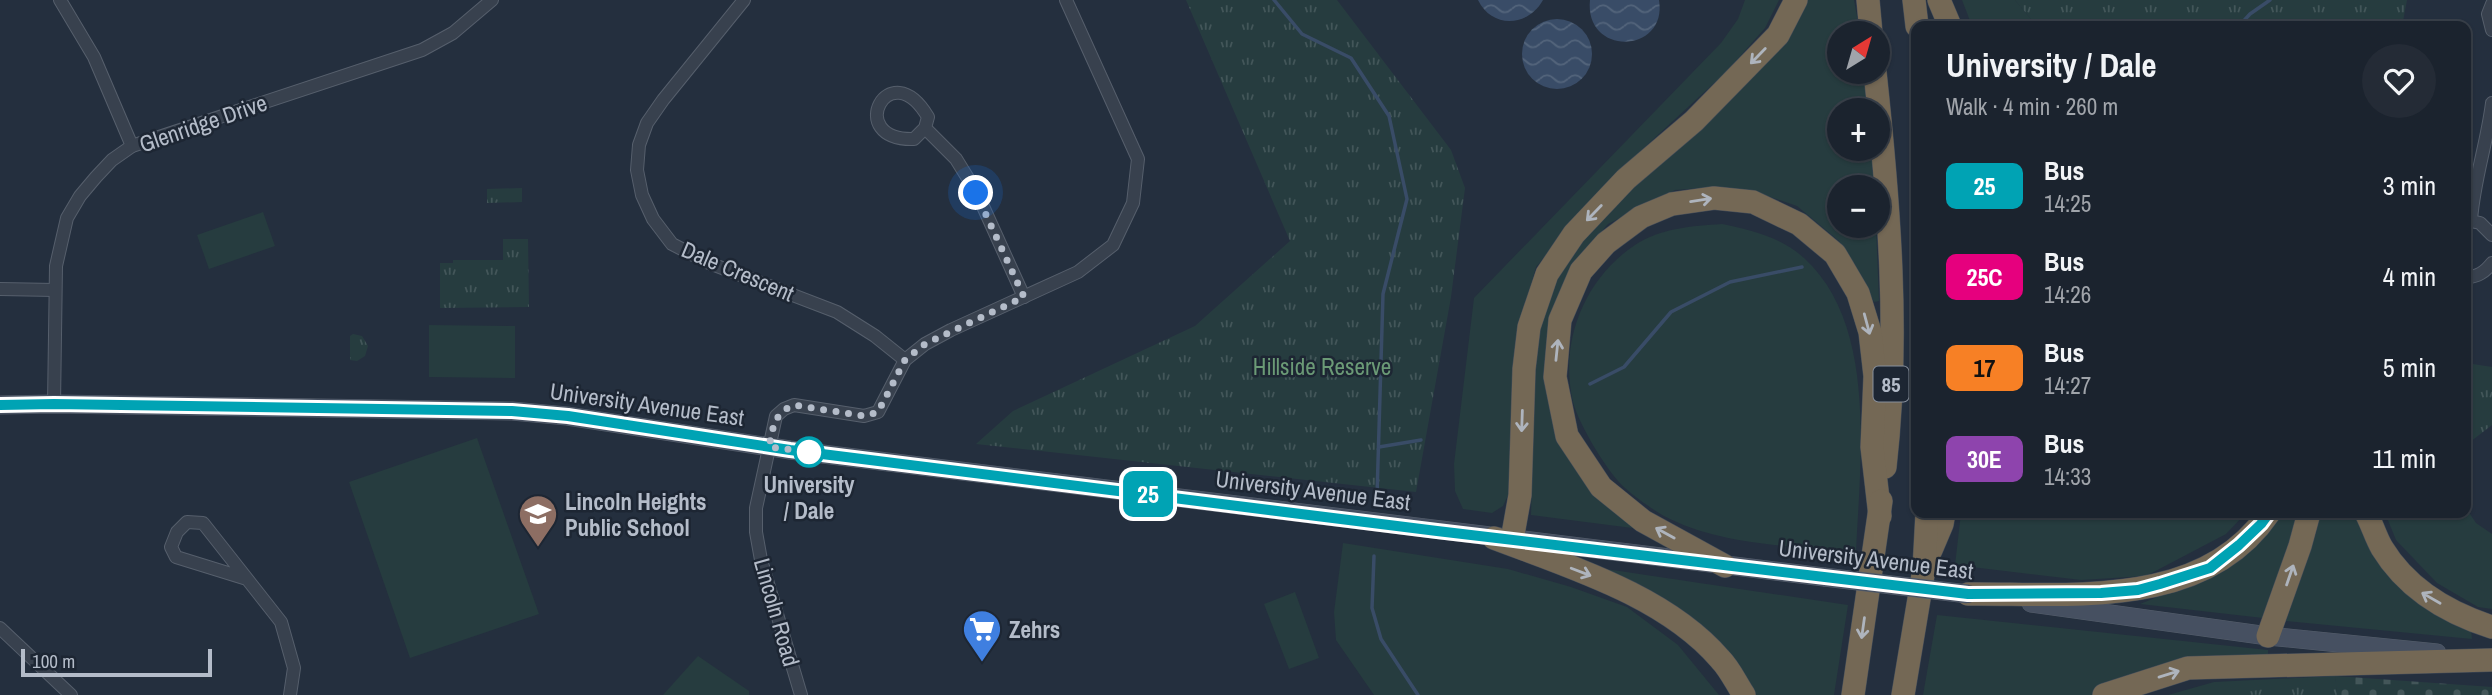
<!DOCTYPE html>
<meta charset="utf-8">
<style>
:root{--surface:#1b232e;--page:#242b36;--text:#f1f3f6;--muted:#a0a4aa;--line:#39404a}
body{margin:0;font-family:"Archivo Narrow",sans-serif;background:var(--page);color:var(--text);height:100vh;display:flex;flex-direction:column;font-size:26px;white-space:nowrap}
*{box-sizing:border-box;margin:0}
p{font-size:23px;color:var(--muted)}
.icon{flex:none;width:38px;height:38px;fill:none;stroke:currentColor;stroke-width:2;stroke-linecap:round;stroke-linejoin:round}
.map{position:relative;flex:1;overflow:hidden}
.drawer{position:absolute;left:1911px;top:21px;width:560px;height:497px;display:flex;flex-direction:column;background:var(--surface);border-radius:14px;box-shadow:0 2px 5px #0004,0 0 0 2px var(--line)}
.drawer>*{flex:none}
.badge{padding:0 14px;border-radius:10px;font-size:24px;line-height:46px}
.needle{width:46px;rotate:37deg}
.buttons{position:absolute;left:1827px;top:21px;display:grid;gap:14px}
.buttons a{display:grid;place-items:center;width:63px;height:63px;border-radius:50%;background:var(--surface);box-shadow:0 2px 5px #0004,0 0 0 2px var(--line);font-size:35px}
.scale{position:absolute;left:21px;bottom:18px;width:191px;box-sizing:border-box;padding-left:7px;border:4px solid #b4bcc9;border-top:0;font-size:19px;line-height:24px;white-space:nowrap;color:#b4bcc9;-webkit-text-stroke:5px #1d2633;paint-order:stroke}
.you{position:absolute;width:35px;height:35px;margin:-18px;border:5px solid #fff;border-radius:50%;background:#1a73e8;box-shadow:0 0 0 10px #1a73e833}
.map>.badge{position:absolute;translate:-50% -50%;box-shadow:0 0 0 4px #fff}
.round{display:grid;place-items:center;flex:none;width:74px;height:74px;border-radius:37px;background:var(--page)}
.headline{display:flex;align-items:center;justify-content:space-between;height:119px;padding:0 35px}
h1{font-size:33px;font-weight:700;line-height:52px}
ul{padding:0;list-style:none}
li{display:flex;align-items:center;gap:21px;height:91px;padding:0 35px}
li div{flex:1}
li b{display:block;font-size:26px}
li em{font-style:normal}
li .badge{min-width:77px;font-weight:700;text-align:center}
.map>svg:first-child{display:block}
.green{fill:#263c3f}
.cemetery{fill:url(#cemetery-stones)}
.park{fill:url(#park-tufts)}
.water{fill:url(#water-waves)}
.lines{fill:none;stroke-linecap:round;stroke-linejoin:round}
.stream{stroke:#394c67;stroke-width:3.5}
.minor-casing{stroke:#565f6c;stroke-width:14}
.secondary-casing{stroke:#565f6c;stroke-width:19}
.motorway-casing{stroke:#434c59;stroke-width:24}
.minor{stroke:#38414e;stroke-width:12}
.secondary{stroke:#465061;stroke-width:18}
.motorway{stroke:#746855;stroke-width:23}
.secondary-bridge-casing{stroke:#565f6c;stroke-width:19;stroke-linecap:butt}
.secondary-bridge{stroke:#465061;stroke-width:18}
.oneway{stroke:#aeb4bd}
.line-casing{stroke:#fff;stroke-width:16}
.line{stroke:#00a3b4;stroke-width:10}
.walk{stroke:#b4bcc9;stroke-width:7;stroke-dasharray:0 12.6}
.stop-dot{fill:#fff;stroke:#00a3b4;stroke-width:3.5}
.labels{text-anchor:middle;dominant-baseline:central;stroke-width:5;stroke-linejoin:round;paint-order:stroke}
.shield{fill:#1d2633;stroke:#878f9c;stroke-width:2}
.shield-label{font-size:21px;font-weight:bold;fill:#b4bcc9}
.street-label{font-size:23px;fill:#b4bcc9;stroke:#1d2633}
.park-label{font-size:23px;fill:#6b9a76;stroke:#1d2633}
.stop-label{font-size:23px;font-weight:bold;fill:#b4bcc9;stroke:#1d2633}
.poi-label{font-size:23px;font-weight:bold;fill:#b4bcc9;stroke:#1d2633;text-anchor:start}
</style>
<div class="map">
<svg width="2492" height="695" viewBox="0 0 2492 695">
<defs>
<pattern id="cemetery-stones" width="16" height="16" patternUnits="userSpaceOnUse" patternTransform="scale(1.75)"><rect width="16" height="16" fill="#263c3f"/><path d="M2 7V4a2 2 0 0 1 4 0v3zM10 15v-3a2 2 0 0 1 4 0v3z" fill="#435659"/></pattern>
<pattern id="park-tufts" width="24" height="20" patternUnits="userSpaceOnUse" patternTransform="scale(1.75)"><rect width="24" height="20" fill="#263c3f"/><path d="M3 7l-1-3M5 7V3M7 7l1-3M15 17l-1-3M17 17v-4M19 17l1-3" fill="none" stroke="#435659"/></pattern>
<pattern id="water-waves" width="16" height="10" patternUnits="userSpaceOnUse" patternTransform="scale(1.75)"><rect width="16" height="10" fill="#394c67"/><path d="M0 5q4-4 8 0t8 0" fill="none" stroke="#53647b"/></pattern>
</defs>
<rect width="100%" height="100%" fill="#242f3e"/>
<!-- green -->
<g class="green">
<polygon points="1745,0 1779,0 1765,28 1727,71 1607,182 1536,267 1516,339 1509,493 1503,506 1492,513 1463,509 1455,491 1454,464 1474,298 1721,43 1738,19"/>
<polygon points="1806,0 1854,0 1860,33 1839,33 1839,72 1864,72 1867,110 1839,110 1839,149 1871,149 1874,187 1839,187 1839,226 1876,226 1879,301 1874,302 1857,269 1839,241 1797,206 1753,191 1717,187 1675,190 1608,224 1575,263 1549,392 1640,529 1531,515 1534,384 1538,324 1553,276 1589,228"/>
<polygon points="1962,0 2015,0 2037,26 1972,26"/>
<polygon points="263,212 275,246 209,269 197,235"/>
<path d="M1722,224C1751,230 1781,237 1804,258C1878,325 1860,461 1856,552C1794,546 1721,546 1664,516C1652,509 1636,498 1625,488C1608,473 1579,425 1573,402C1559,342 1584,279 1635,245C1661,228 1692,226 1722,224Z"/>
<polygon points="429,325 515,326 515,378 429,377"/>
<polygon points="477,438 539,614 410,658 349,482"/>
<polygon points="2466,508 2476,523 2492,534 2492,609 2478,607 2437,583 2396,540 2385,513 2466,513"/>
<polygon points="1961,513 2246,513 2226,534 2146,576 2081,580 1955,565"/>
<polygon points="2277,513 2300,513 2263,618 2140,604 2175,590"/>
<polygon points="2320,513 2359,513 2378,559 2471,630 2472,639 2286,621 2316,533"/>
<polygon points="1343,543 1508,569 1571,587 1627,607 1678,645 1719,695 1374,695 1336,640 1334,612"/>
<polygon points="1606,569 1848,605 1834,695 1753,695 1606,575"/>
<polygon points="1295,592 1319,658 1289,669 1264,604"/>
<polygon points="1937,615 2268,650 2268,658 2094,695 1923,695"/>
<polygon points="698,656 749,691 749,695 663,695"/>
<polygon points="2335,676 2337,695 2168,695 2214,682"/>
</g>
<!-- cemetery -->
<polygon class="cemetery" points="2335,676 2492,687 2492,695 2337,695"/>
<!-- park -->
<g class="park">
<polygon points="1186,0 1337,0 1451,150 1465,188 1451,297 1416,492 976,444 1013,411 1195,326 1290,241"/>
<polygon points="2015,0 2407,0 2402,26 2037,26"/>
<polygon points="522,188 522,202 487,203 487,189"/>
<polygon points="503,239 528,239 529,307 440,308 440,263 453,263 453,260 503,260"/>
<polygon points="353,334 362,336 368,346 365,356 357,361 350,360 350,336"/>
<polygon points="2466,363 2492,367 2492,425 2466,445"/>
<polygon points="2335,676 2337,695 2231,695"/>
</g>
<!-- water -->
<g class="water">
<path d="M1478,0H1543C1528,27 1492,29 1478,0Z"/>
<path d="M1590,0H1659C1668,54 1584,57 1590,0Z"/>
<circle cx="1557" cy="54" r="35"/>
</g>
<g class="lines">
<!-- stream -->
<g class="stream">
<polyline points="1274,0 1302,34 1351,58 1389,116 1407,199 1383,294 1377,496"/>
<polyline points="2239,26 2250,14 2270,0"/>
<polyline points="1590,384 1624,367 1671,312 1730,282 1802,267"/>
<polyline points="1379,447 1421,440"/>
<polyline points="1374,556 1372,608 1381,639 1418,695"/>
</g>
<!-- minor casing -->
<g class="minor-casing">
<g id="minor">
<polyline points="60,0 94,57 132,146"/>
<polyline points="744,0 663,100 647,123 639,145 637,170 642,195 653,219 672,244 709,263 837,312 875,336 905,360"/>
<polyline points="2492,4 2488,14 2492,30"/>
<path d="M925,128L914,139C843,141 889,51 928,117L925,128L956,159L977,193L1024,297"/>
<polyline points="2466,220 2480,223 2492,235"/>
<path d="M2471,220C2474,180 2487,143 2492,103"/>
<path d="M2466,278C2478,276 2484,273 2492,263"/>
<polyline points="0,289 55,290"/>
<polyline points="54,404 56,266 67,218 80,196 96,177 112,160 132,146 422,50 453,33 492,0"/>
<polyline points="247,579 176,557 171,547 177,532 187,522 203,523 281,622 294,668 290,695"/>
<polyline points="0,628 71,695"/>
<polyline points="801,695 761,560 756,532 756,508 776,416 784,409 794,405 864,416 878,412 905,360 925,344 951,330 1078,272 1113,245 1133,203 1138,159 1066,0"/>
</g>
</g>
<!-- secondary casing -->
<g class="secondary-casing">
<g id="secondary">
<polyline points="0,405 54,404 512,411 567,416 790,450 1824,577"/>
<polyline points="2031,603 2268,636 2437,653"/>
</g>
</g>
<!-- motorway casing -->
<g class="motorway-casing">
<g id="motorway">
<polyline points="1868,0 1871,33"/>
<polyline points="1914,0 1917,26"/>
<polyline points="1939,0 1950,26"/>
<path d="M1875,72C1889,202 1900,336 1885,467"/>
<path d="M2366,513C2372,524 2376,538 2382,548C2407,589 2448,613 2492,627"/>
<path d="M1494,538C1570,567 1666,596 1720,659C1730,669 1736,683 1744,695"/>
<polyline points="1512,540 1520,495 1524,369 1529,327 1547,274 1574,234 1626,179 1694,121 1778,35 1796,0"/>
<polyline points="1931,550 1942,524 1944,513"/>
<polyline points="1725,566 1643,521 1601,487 1567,436 1555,377 1560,320 1581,271 1606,243 1641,217 1672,204 1714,198 1753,202 1799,224 1835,254 1858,293 1870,332 1875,376 1872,447 1880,516"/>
<path d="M1968,594C2071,593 2203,610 2269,513"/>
<polyline points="2268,636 2300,546 2309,513"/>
<polyline points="1853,695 1881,501"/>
<polyline points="1903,695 1924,569 1927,513"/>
<polyline points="2104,695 2188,668 2492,660"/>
</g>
</g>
<!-- minor -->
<use href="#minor" class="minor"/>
<!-- secondary -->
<use href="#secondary" class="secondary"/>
<!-- motorway -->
<use href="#motorway" class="motorway"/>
<!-- secondary-bridge casing -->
<g class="secondary-bridge-casing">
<polyline id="secondary-bridge" points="1824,577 1968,594"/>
</g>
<!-- secondary-bridge -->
<use href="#secondary-bridge" class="secondary-bridge"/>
</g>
<!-- one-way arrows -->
<defs><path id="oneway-shaft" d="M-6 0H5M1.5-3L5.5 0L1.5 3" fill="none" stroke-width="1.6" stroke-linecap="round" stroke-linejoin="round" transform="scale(1.75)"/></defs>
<g class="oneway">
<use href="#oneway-shaft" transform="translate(1758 56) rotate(134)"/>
<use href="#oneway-shaft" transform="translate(1701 200) rotate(-9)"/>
<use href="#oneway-shaft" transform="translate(1594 213) rotate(134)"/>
<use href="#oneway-shaft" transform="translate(1867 324) rotate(75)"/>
<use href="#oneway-shaft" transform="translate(1557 350) rotate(-84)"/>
<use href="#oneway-shaft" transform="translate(1522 421) rotate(92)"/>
<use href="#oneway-shaft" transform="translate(1665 533) rotate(-151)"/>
<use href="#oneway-shaft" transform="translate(1581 572) rotate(21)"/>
<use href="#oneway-shaft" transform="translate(2290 575) rotate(-71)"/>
<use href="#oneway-shaft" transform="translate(2431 598) rotate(-150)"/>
<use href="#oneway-shaft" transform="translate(1863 628) rotate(98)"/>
<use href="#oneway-shaft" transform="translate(2169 674) rotate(-17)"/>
</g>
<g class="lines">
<!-- line casing -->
<g class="line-casing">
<polyline id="line" points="0,405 54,404 512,411 568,416 790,450 1437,531 1968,594 2101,593 2138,590 2160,584 2210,568 2239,545 2261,524 2269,513"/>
</g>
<!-- line -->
<use href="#line" class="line"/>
<!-- walk -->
<path class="walk" d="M809,452H811L769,447C773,427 774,413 794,405L864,416L878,412L905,360L925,344L1024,297L976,193"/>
</g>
<!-- icons -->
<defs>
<g id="school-pin" transform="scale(2.0125)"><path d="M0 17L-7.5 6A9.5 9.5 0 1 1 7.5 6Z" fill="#8d6e63" stroke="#1d2633"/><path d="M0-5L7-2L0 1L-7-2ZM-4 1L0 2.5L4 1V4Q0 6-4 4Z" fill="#fff"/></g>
<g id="supermarket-pin" transform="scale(2.0125)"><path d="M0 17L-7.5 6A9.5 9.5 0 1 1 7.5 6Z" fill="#3f7fe0" stroke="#1d2633"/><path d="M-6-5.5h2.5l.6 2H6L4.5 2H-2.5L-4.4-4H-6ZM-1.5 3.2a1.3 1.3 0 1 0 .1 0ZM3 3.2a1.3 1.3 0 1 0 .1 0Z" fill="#fff"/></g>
</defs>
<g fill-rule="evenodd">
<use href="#school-pin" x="538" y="514"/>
<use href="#supermarket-pin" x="982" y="629"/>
</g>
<!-- markers -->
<circle class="stop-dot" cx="809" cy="452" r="14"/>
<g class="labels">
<!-- shield labels -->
<rect class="shield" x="1873.5" y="366.5" width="35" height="35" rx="5"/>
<g class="shield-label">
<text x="1891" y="384">85</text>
</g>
<!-- street labels -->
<g class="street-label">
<text transform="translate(203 123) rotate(-19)">Glenridge Drive</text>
<text transform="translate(738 271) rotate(23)">Dale Crescent</text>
<text transform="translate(647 404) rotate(8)">University Avenue East</text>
<text transform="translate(1313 490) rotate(7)">University Avenue East</text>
<text transform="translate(1876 559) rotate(7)">University Avenue East</text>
<text transform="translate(777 612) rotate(74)">Lincoln Road</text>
</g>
<!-- park labels -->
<g class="park-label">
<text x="1322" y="366">Hillside Reserve</text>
</g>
<!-- stop labels -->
<g class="stop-label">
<text x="809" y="484">University<tspan x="809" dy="26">/ Dale</tspan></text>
</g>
<!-- poi labels -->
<g class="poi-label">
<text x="565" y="501">Lincoln Heights<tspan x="565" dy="26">Public School</tspan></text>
<text x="1009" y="629">Zehrs</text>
</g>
</g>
</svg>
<div class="buttons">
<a><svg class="needle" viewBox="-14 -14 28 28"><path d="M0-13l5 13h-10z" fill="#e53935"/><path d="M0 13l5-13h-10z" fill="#a0a4aa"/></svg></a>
<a>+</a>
<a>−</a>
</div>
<div class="scale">100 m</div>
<div class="you" style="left:976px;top:193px"></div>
<b class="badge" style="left:1148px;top:494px;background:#00a3b4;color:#fff">25</b>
<section class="drawer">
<div class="headline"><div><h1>University / Dale</h1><p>Walk · 4 min · 260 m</p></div><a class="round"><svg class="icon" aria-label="heart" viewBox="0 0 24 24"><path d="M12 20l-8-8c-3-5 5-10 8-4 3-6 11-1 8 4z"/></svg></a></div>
<ul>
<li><span class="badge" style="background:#00a3b4;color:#fff">25</span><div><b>Bus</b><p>14:25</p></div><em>3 min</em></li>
<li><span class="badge" style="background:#e6007e;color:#fff">25C</span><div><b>Bus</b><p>14:26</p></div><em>4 min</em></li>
<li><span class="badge" style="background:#f78025;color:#111">17</span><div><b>Bus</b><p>14:27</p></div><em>5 min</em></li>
<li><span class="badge" style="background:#8e44ad;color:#fff">30E</span><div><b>Bus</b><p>14:33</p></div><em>11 min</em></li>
</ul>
</section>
</div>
